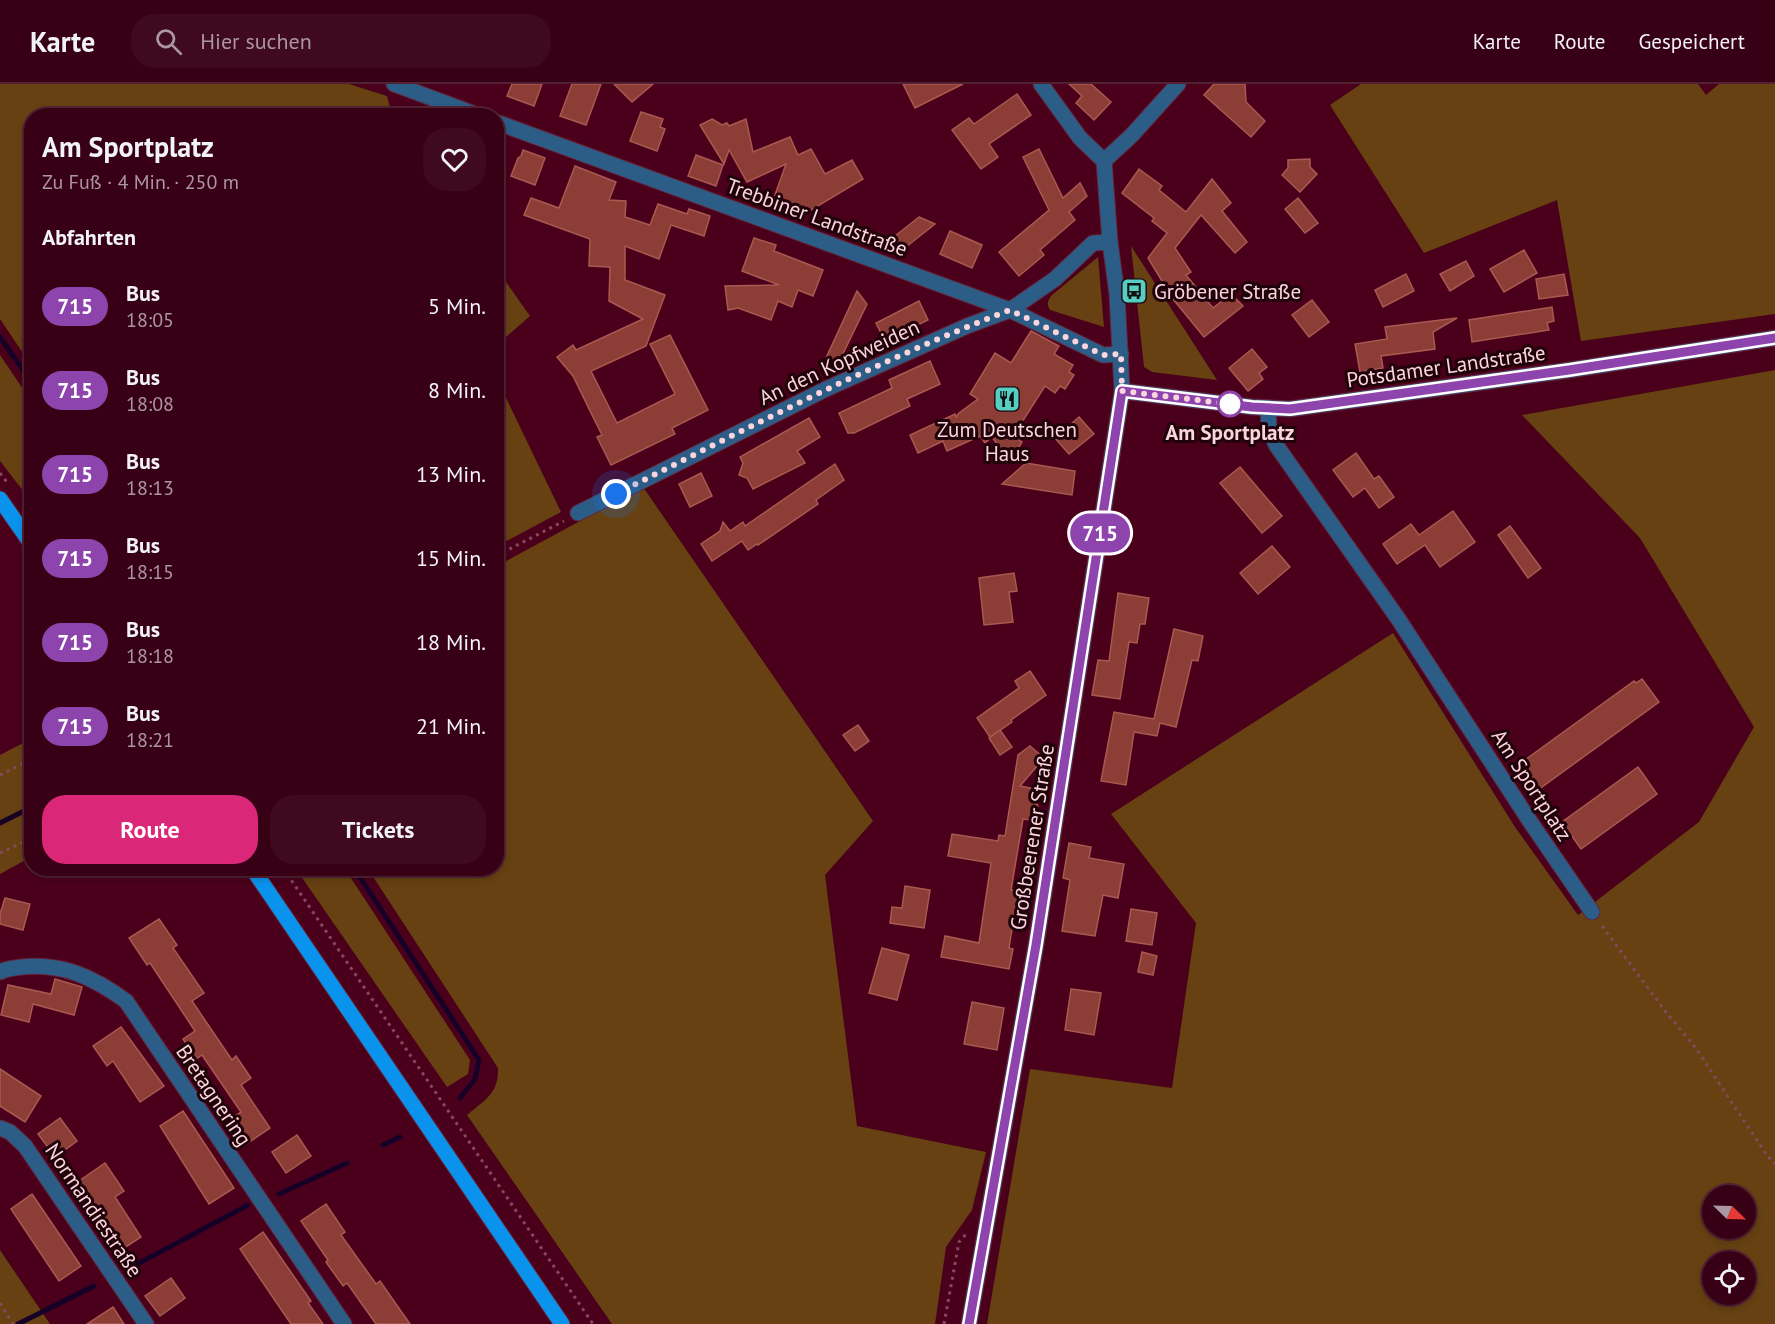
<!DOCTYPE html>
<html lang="de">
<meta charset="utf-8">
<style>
:root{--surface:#380014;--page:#3f0a1d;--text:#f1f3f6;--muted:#ab97a0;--line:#522234;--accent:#db2777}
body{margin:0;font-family:"PT Sans",sans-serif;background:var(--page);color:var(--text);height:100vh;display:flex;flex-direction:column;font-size:22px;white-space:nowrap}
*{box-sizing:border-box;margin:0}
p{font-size:20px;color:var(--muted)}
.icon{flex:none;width:33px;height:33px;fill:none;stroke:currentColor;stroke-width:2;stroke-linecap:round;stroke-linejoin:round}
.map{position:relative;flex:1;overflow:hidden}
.drawer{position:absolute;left:24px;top:24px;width:480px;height:768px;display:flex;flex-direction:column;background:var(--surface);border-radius:24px;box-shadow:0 3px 9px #0003,0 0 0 2px var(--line)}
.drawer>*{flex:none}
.badge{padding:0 12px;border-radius:20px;font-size:21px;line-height:39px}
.needle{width:39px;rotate:113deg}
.buttons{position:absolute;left:1702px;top:1101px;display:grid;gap:12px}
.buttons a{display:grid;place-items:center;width:54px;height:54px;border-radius:50%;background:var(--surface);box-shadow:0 3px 9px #0003,0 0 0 2px var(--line);font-size:30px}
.you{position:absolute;width:30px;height:30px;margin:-15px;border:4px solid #fff;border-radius:50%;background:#1a73e8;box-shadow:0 0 0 9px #1a73e833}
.map>.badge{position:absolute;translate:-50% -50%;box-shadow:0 0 0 3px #fff}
h2{padding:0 18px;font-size:22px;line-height:54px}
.round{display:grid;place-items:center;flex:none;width:63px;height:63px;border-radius:24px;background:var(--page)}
.head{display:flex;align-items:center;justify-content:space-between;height:102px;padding:0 18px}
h1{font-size:28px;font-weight:800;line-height:45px}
.cta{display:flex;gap:12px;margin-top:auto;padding:12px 18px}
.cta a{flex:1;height:69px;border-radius:24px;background:var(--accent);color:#fff;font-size:24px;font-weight:800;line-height:69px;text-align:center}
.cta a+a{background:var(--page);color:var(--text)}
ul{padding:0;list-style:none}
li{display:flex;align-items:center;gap:18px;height:84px;padding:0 18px}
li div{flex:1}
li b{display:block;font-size:22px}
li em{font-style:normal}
li .badge{min-width:66px;font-weight:700;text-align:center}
header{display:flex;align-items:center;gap:36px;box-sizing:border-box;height:84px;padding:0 30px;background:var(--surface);border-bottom:2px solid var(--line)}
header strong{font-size:28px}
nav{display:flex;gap:33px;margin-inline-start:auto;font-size:21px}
.search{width:420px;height:54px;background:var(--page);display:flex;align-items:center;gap:15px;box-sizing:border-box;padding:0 21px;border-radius:24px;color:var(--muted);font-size:22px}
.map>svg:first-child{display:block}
.green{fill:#674112;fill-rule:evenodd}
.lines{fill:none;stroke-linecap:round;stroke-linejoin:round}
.stream{stroke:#160027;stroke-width:5}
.building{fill:#8b3d36;stroke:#aa5951;stroke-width:1.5}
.minor-casing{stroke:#66223a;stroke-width:17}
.major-casing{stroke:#66223a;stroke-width:17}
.path{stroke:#86485c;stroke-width:3;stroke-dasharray:3 4.5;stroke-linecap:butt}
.minor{stroke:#2b5d87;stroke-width:15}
.major{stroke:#0a93ec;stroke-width:15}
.line-casing{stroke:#fff;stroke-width:14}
.line{stroke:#8e44ad;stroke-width:9}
.walk{stroke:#fbd5dc;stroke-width:6;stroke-dasharray:0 10.8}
.stop-dot{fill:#fff;stroke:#8e44ad;stroke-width:3}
.labels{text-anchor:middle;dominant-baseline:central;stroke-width:6;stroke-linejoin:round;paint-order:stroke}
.street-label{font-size:21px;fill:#fbd5dc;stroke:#1f020a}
.poi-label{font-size:21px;fill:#fbd5dc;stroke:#1f020a;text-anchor:start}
.stop-label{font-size:21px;font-weight:bold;fill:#fbd5dc;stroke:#1f020a}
</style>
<header>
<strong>Karte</strong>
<div class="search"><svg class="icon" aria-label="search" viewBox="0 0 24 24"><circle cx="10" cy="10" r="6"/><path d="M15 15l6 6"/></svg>Hier suchen</div>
<nav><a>Karte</a><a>Route</a><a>Gespeichert</a></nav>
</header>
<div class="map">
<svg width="1775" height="1240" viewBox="0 0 1775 1240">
<rect width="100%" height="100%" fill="#4a001b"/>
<!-- green -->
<g class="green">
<polygon points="0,0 349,0 387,12 392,31 32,32 31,281 0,235"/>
<polygon points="1361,0 1698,0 1706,11 1719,0 1775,0 1775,230 1581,257 1557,116 1424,169 1330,21"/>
<polygon points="1131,162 1217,296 1152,288 1144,283"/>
<path d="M1098,173L1104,243L1050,226C1046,220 1048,216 1052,211Z"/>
<polygon points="497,185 530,232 497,261 496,261"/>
<polygon points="0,271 31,317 31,417 0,377"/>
<path d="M1775,286V1240H987L1030,985L1172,1004L1196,839L1111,730L1393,549L1515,743L1578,831L1699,738L1754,643L1640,454L1522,331ZM1713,1112H1746V1144H1713ZM1713,1178H1746V1210H1713Z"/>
<polygon points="496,293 561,428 497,462 496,462"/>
<path d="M643,403L873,737L825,791L857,1042L986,1068L972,1126L946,1163L935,1240H612L467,1031C484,1016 499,1010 498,984L368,785L496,784L497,482Z"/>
<polygon points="31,655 31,773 0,790 0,671"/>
<polygon points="296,785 345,785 470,976 468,990 447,1003"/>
<polygon points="0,1166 50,1240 0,1240"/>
</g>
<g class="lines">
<!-- stream -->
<g class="stream">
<polyline points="0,253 32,299"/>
<polyline points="0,739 32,723"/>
<polyline points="354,784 479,976 475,995 460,1014"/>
<polyline points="383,1061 400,1053"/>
<polyline points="279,1110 347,1079"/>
<polyline points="130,1184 248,1121"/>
<polyline points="18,1240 94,1202"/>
</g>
</g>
<!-- building -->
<g class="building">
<polygon points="512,0 542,0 534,22 507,12"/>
<polygon points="572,0 601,0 586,41 560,32"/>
<polygon points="614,0 653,0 632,18"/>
<polygon points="903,0 963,0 915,24"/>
<polygon points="1069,0 1091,0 1111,18 1094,36 1076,19 1082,12"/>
<polygon points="1214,0 1245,0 1246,18 1265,37 1251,53 1204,11"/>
<polygon points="1017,10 1031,31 989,60 998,73 981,85 952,46 969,34 974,40"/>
<polygon points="641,28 663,35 660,43 665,45 657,67 630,57"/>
<polygon points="712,35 722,41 727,39 729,42 746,35 753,68 790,53 798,71 811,65 825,90 852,76 863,95 801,132 771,122 786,80 747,98 729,66 724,80 700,41"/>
<polygon points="1039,65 1063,114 1080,99 1087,112 1069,128 1075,136 1040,166 1044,171 1019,192 999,168 1049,126 1023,73"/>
<polygon points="523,66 545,74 535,101 511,92 518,74 521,72"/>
<polygon points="696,71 723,81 716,102 688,92"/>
<polygon points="1310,75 1310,83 1317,90 1300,108 1282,91 1288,84 1288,76"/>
<polygon points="575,82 616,98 609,116 626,117 625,133 650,141 658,120 687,130 689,125 710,132 704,152 671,141 659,175 625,162 625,196 665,211 646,262 591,287 617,339 675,310 650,260 670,251 708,326 672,344 675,350 611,381 597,353 602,351 593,333 573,292 557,273 573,261 576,266 643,235 609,217 610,183 589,182 590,155 524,131 531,114 559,124"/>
<polygon points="1139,85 1162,102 1159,106 1186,128 1212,95 1231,119 1222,127 1247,158 1235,169 1201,131 1175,164 1191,188 1186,191 1213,224 1231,210 1243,222 1204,253 1173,215 1148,174 1167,149 1152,137 1154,134 1122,109"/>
<polygon points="1298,114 1318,139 1305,149 1285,125"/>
<polygon points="919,133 935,140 906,163 890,156"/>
<polygon points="950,147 982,161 972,184 940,170"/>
<polygon points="754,154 776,161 774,167 823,186 813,212 798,206 792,223 778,217 771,236 738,224 728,226 725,202 779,201 742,187"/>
<polygon points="1524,166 1537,189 1504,208 1490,185"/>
<polygon points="1466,177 1474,192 1450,207 1440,190"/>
<polygon points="1406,190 1414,207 1383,223 1375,206"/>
<polygon points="1564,190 1568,211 1539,215 1536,195"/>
<polygon points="857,207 867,220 838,280 826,274"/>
<polygon points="1312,216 1329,238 1309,253 1292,231"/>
<polygon points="919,217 928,236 885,257 876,239"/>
<polygon points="1552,223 1554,237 1547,239 1549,246 1472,258 1469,236"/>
<polygon points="1457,234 1433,248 1435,265 1381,272 1383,284 1360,288 1355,260 1387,255 1385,243"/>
<polygon points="1031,247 1059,262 1054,270 1073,281 1069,288 1074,291 1065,305 1060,302 1055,309 1045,302 1013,352 1022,358 1010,378 992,353 985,359 980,352 947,367 943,357 918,369 910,351 955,330 956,333 959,329 978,315 970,310 995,269 1011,279"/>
<polygon points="1252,265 1267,283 1259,289 1263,295 1248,307 1229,284"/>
<polygon points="930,277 940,300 907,315 910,322 854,349 848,349 839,329 892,304 889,296"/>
<polygon points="1079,333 1094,350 1069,370 1055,354"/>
<polygon points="809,334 820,353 797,367 805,379 753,405 747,394 739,391 743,379 740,373"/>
<polygon points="1356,369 1374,395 1379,392 1394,413 1379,424 1365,404 1353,413 1333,386"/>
<polygon points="1026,379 1075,387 1072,411 1002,400"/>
<polygon points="835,380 844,396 816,416 818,420 758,461 757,460 748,466 742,457 712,477 701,460 720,447 723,438 730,447 743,438 745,442"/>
<polygon points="1240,383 1282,432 1262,449 1220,399"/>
<polygon points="701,389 712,412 690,423 679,400"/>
<polygon points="1453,427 1475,458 1440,483 1425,461 1397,480 1383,460 1411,440 1419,451"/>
<polygon points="1510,442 1541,484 1528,494 1498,451"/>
<polygon points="1272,462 1290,483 1258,510 1240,489"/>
<polygon points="1014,489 1017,507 1009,508 1013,538 984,541 979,494"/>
<polygon points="1118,509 1149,514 1145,540 1140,540 1137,559 1129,558 1120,615 1092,611 1098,576 1109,577"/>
<polygon points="1174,545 1203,552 1198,577 1192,576 1176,643 1160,639 1157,652 1134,648 1126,701 1101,697 1114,628 1154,635"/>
<polygon points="1030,587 1046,611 1011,636 1012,638 990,653 977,634 1019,604 1015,597"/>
<polygon points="1642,595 1659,618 1531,711 1514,688 1520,683 1518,681 1634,597 1636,599"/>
<polygon points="858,641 869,657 855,667 843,651"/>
<polygon points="1000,646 1012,663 1000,671 989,654"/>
<polygon points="1030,662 1044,674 1020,702 1036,705 1034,716 1038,722 1033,725 1031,736 1023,735 1011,806 1018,807 1009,864 1013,865 1009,885 941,873 945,852 979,859 991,779 948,772 952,750 998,757 999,751 1005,752 1018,671"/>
<polygon points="1638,683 1657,710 1581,765 1562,738"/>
<polygon points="1069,759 1091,763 1089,774 1124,780 1118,814 1103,811 1095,852 1062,847 1070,796 1063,794"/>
<polygon points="905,802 930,806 924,844 890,839 892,823 902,824"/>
<polygon points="5,814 30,820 23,846 0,840 0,830"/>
<polygon points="1131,825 1157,829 1152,861 1126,857"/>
<polygon points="159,835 177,861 173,864 204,909 192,917 232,976 236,972 251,994 241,1001 270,1044 245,1061 229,1036 241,1028 202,971 196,975 183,955 195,947 150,879 147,881 129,854"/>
<polygon points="882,864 909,871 897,916 869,909"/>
<polygon points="1142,868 1157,872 1153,891 1138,888"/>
<polygon points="55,895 82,903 74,931 33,920 29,938 1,931 8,901 51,910"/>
<polygon points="1071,905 1101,909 1094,951 1065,946"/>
<polygon points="972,918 1004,924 997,966 964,960"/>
<polygon points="121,943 164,1002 140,1018 113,977 107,982 93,962"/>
<polygon points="0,985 41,1012 25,1038 0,1022"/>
<polygon points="183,1027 234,1104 209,1120 160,1042"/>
<polygon points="60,1034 77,1057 55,1073 38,1050"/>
<polygon points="297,1051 311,1072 286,1089 272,1068"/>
<polygon points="105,1079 124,1107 115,1113 141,1153 118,1168 72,1102"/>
<polygon points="32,1110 81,1182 59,1197 11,1125"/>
<polygon points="326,1120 345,1148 341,1151 376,1200 380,1197 410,1240 376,1240 347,1199 343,1202 326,1178 328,1176 301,1137"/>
<polygon points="263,1148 311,1217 308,1219 323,1240 291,1240 240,1165"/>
<polygon points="171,1194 185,1214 160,1232 145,1212"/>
<polygon points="113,1223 124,1240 87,1240"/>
</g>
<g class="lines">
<!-- minor casing -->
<g class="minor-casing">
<g id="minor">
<polyline points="394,0 480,32"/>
<polyline points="496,38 1010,226 1103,271 1121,270"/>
<polyline points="1104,77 1132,51 1178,0"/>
<polyline points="1122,307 1252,323 1290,325 1570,286 1775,254"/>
<polyline points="1268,324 1269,343 1276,361 1399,536 1531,739 1592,828"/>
<polyline points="578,429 826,305 967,242 1010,226 1055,195 1093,159 1110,158"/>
<path d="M0,888C7,884 14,884 22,883C63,879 93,893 126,917L344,1240"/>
<polyline points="0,1044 10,1048 25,1062 146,1240"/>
<polyline points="969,1240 1036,861 1122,307 1117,210 1110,158 1104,77 1080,54 1041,0"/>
</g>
</g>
<!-- major casing -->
<g class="major-casing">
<g id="major">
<polyline points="0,415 32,461"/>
<polyline points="252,784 562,1240"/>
</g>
</g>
<!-- path -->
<g class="path">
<polyline points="0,389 9,401"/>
<polyline points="496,472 564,437"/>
<polyline points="0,691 32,675"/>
<polyline points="0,769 32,754"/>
<polyline points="283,784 593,1240"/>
<polyline points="1602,842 1665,927 1695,963 1766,1070 1775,1080"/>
<polyline points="0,1219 13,1240"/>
<polyline points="944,1240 959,1158 968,1148"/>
</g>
<!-- minor -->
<use href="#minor" class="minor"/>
<!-- major -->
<use href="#major" class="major"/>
</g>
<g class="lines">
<!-- line casing -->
<g class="line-casing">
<polyline id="line" points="969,1240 1036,861 1122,307 1252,323 1290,325 1569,286 1775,254"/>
</g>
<!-- line -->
<use href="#line" class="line"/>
<!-- walk -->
<path class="walk" d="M616,410C746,345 874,278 1010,226L1103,271L1121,270L1122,307L1230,320"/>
</g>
<!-- icons -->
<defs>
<g id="bus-square" transform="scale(1.35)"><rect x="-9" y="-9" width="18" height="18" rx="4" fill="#56cec2" stroke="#1f020a"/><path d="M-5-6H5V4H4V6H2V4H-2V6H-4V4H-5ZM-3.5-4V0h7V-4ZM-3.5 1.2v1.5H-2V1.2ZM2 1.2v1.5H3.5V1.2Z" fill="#111"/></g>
<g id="restaurant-square" transform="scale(1.35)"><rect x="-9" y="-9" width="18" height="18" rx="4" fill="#56cec2" stroke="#1f020a"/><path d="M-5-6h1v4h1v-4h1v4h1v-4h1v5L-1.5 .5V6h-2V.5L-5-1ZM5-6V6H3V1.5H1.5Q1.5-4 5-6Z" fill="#111"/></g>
</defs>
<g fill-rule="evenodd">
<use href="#bus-square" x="1134" y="207"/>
<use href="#restaurant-square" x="1007" y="315"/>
</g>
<!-- markers -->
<circle class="stop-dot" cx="1230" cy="320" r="12"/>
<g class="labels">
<!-- street labels -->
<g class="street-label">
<text transform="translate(817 133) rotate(20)">Trebbiner Landstraße</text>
<text transform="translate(839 278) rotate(-25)">An den Kopfweiden</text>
<text transform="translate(1446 282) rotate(-8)">Potsdamer Landstraße</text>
<text transform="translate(1532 701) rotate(57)">Am Sportplatz</text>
<text transform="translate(1032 753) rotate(-81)">Großbeerener Straße</text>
<text transform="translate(214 1011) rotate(56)">Bretagnering</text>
<text transform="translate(94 1126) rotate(56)">Normandiestraße</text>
</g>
<!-- poi labels -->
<g class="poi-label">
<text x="1154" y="207">Gröbener Straße</text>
<text x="1007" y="345" text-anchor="middle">Zum Deutschen<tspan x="1007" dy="24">Haus</tspan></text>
</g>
<!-- stop labels -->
<g class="stop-label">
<text x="1230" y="348">Am Sportplatz</text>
</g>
</g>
</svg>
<div class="buttons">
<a><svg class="needle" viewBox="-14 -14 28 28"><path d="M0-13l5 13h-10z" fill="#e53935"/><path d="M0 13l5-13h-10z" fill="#ab97a0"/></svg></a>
<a><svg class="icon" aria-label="locate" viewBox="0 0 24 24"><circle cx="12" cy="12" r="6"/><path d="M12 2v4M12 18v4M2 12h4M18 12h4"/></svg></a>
</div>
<div class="you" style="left:616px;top:410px"></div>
<b class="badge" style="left:1100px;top:449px;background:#8e44ad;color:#fff">715</b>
<section class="drawer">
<div class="head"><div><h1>Am Sportplatz</h1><p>Zu Fuß · 4 Min. · 250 m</p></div><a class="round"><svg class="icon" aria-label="heart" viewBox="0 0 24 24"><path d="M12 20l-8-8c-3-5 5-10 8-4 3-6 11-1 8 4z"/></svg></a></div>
<h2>Abfahrten</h2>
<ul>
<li><span class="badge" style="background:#8e44ad;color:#fff">715</span><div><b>Bus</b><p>18:05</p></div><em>5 Min.</em></li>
<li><span class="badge" style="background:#8e44ad;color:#fff">715</span><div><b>Bus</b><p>18:08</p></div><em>8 Min.</em></li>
<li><span class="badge" style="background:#8e44ad;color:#fff">715</span><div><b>Bus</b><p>18:13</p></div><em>13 Min.</em></li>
<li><span class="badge" style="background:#8e44ad;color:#fff">715</span><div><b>Bus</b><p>18:15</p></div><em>15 Min.</em></li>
<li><span class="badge" style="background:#8e44ad;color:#fff">715</span><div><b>Bus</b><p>18:18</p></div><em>18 Min.</em></li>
<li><span class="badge" style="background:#8e44ad;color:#fff">715</span><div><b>Bus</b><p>18:21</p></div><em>21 Min.</em></li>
</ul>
<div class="cta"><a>Route</a><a>Tickets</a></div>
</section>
</div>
